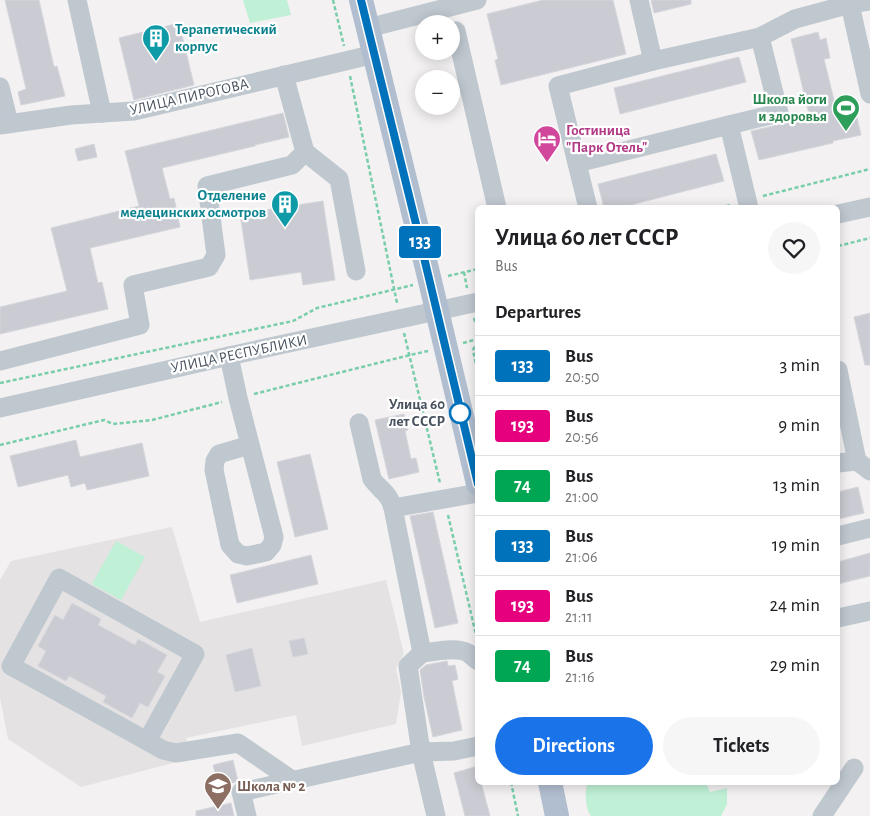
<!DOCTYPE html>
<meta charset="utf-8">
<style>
:root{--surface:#fff;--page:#f6f6f6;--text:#202124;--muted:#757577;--line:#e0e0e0;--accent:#1a73e8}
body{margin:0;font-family:"Alegreya Sans",sans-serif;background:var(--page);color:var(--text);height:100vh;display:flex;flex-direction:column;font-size:19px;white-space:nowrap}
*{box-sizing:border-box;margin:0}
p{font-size:16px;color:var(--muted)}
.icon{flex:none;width:28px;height:28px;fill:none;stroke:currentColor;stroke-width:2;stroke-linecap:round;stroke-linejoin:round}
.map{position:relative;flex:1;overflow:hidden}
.drawer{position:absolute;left:475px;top:205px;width:365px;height:580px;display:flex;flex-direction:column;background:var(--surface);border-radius:8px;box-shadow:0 2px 12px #0003}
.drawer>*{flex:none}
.badge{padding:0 10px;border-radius:4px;font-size:18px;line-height:32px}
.tools{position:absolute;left:415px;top:15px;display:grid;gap:10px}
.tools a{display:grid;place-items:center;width:45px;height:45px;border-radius:50%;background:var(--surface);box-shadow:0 2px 12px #0003;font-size:25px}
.map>.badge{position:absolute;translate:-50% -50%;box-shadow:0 0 0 2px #fff}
h2{padding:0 20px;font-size:19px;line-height:45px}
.round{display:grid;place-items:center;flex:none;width:52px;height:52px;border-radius:26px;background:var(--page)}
.headline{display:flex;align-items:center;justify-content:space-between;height:85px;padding:0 20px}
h1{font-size:24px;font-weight:700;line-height:38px}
.button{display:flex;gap:10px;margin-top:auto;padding:10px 20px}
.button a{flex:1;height:58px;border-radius:30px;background:var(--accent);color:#fff;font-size:20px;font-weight:700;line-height:58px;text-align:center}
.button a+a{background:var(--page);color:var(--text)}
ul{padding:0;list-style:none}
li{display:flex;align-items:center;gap:15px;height:60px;padding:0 20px;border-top:1px solid var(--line)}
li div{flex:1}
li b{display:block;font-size:19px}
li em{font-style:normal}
li .badge{min-width:55px;font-weight:700;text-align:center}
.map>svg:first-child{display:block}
.education{fill:#e4e2e3}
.green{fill:#c0f0d6}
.building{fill:#cbccd3;stroke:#d5d6dc}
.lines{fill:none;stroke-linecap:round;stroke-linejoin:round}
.path{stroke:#78ceaa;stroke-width:2.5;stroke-dasharray:4 2.5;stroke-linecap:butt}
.minor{stroke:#bfc7cf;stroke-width:19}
.major{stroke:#b1becf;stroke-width:24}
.line-casing{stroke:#fff;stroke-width:11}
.line{stroke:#0072bc;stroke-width:8}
.stop-dot{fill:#fff;stroke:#0072bc;stroke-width:2.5}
.labels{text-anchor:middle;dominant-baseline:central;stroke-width:4.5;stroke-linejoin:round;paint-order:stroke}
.culture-label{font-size:15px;font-weight:bold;fill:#0d838f;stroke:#fff;text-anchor:start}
.street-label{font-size:15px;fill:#48525e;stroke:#fff}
.leisure-label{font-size:15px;font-weight:bold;fill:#27864d;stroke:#fff;text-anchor:end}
.hotel-label{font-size:15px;font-weight:bold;fill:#b23c85;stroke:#fff;text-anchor:start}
.stop-label{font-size:15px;font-weight:bold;fill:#48525e;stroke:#fff;text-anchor:end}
.education-label{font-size:15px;font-weight:bold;fill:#785e54;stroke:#fff;text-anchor:start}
</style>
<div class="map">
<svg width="870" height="816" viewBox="0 0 870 816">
<rect width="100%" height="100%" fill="#f3f1f1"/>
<!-- education -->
<polygon class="education" points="172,527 200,622 386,580 404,654 396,668 401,692 396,724 302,746 296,715 186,738 188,759 81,787 8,739 0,698 0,580 11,561"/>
<!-- green -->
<g class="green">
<polygon points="243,0 287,0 291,15 250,23"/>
<polygon points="116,541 145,557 121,600 92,584"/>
<path d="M587,783H706L710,792L727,788V804L721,816H591C585,808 585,793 587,783Z"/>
</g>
<!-- building -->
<g class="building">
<polygon points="5,0 39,0 54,67 57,66 65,96 21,105 18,92 26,89"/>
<polygon points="543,0 613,0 626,54 501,85 495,60 498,59 487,14"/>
<polygon points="651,0 691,0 691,4 654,13"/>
<polygon points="179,23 194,85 134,100 119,38"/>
<polygon points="818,32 820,40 826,38 830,58 824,59 835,104 853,100 861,135 833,141 833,143 759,160 751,131 782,124 786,121 788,118 809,114 791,39"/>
<polygon points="739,57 746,82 620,114 614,88"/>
<polygon points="283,113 289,137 255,145 255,146 162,168 170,199 174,198 180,227 90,248 98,283 102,282 108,309 0,334 0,307 67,291 51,228 139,206 125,151"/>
<polygon points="94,144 97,157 78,161 75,149"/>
<polygon points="716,154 724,181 619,208 604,208 598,184"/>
<polygon points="323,201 335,280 303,285 301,272 250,280 240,214"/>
<polygon points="870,313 870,365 865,365 854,317"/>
<polygon points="404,414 408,430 405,431 411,459 416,458 419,472 389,479 375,420"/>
<polygon points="76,440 80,457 142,443 149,476 87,490 85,483 71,487 68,475 18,487 10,456"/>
<polygon points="310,454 328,529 295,537 277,462"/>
<polygon points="858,487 864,513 838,519 838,492"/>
<polygon points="433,512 458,623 435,628 410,516"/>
<polygon points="870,553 870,576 838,584 838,562"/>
<polygon points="311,555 318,584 237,603 230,575"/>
<polygon points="72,603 101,619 98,625 135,645 138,639 167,655 157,672 165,676 148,707 140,703 132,718 103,702 106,696 69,676 66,681 38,666 46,651 38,646 55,615 63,620"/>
<polygon points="304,638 308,654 293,657 289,641"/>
<polygon points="252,648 261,686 235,692 226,655"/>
<polygon points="447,661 448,666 455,665 458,679 452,681 462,730 433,737 424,697 420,670 426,665"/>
<polygon points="233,760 238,781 225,785 223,775 216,777 213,765"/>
<polygon points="478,766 478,782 481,782 490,816 465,816 454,773"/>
<polygon points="231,803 234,816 196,816 196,811"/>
</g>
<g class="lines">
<!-- path -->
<g class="path">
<polyline points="333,0 344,46"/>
<polyline points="350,76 397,303"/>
<polyline points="763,196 870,169"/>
<polyline points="720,208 731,205"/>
<polyline points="838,246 870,238"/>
<polyline points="464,272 467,288"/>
<polyline points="448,276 478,269"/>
<polyline points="474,318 478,331"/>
<polyline points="404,333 440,483"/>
<polyline points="478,341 473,350 478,374"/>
<polyline points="463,343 478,339"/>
<polyline points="0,383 293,321 317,308 413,285"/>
<polyline points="254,394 410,355 428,351"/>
<polyline points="0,445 104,420 113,424 152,420 222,402"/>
<polyline points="448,515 477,639"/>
<polyline points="511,782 518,816"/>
</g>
<!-- minor -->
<g class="minor">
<polyline points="77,0 102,113"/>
<polyline points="639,0 653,61"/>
<polyline points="849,0 870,94"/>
<polyline points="368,28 477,0"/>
<polyline points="456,31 497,208"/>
<polyline points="0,87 9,123"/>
<polyline points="0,125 71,115 134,111 375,54"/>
<polyline points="305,152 339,179 356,271"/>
<polyline points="577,163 729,125"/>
<polyline points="588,208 558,86 653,61 760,37"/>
<polyline points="749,208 729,125 779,113 760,37 795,19 850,4 870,1"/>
<polyline points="838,214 870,207"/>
<polyline points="229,356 238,398 274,537 272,545 266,552 247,556 238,554 230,545 214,470 215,461 219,454 250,445"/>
<polyline points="0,361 140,325 133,285 209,267 216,255 207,186 292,165 305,152 284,75"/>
<polyline points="838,370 857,461 870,471"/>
<polyline points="0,408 229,356 478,302"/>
<path d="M359,423L372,479C380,490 390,494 393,508L478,493"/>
<polyline points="838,463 857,461"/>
<path d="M393,508L422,653C435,652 456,646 468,653C471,655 474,658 478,661"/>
<polyline points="838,536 870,528"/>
<polygon points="59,578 195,654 147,741 11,666"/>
<polyline points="838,618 870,611"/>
<polyline points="422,653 408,666 421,752 436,816"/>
<polyline points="147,741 163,750 176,753 238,743 292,780"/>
<polyline points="247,816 241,792 421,752 454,751 478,746"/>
<polyline points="822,816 854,768"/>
</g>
<!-- major -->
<g class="major">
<polyline points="361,0 430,281 478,484"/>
<polyline points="550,782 557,816"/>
</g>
</g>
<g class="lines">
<!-- line casing -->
<g class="line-casing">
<polyline id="line" points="361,0 416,224 478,484"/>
</g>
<!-- line -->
<use href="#line" class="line"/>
</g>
<!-- icons -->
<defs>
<g id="building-pin" transform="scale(1.4375)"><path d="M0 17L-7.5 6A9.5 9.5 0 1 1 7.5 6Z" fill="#0f9aa8" stroke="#fff"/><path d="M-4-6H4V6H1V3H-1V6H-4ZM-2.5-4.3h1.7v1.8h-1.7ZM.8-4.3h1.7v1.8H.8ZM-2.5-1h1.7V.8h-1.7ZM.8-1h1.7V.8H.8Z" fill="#fff"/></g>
<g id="stadium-pin" transform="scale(1.4375)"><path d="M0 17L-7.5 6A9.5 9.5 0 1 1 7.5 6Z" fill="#2e9e5b" stroke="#fff"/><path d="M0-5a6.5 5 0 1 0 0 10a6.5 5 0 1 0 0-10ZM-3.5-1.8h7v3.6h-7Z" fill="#fff"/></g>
<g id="hotel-pin" transform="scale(1.4375)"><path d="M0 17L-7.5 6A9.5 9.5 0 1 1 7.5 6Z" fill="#d1479c" stroke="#fff"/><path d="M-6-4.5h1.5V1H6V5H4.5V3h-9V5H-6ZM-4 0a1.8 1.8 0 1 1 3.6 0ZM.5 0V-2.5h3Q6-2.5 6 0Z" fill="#fff"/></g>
<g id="school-pin" transform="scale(1.4375)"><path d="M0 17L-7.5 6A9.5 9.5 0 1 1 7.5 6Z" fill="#8d6e63" stroke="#fff"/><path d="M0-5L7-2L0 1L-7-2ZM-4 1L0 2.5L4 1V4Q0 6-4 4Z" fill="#fff"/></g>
</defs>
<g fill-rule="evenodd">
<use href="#building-pin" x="156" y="38"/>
<use href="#stadium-pin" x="846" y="108"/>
<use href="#hotel-pin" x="547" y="139"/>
<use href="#building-pin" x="285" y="204"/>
<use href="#school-pin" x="218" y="786"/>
</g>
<!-- markers -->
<circle class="stop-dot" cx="460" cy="413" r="10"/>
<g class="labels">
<!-- culture labels -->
<g class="culture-label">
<text x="175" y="29">Терапетический<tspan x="175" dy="17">корпус</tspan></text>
<text x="266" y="195" text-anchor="end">Отделение<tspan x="266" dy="17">медецинских осмотров</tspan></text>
</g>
<!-- street labels -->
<g class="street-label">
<text transform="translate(189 97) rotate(-13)">УЛИЦА ПИРОГОВА</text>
<text transform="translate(239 354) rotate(-12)">УЛИЦА РЕСПУБЛИКИ</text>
</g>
<!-- leisure labels -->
<g class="leisure-label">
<text x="827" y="99">Школа йоги<tspan x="827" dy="17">и здоровья</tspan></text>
</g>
<!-- hotel labels -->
<g class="hotel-label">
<text x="566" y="130">Гостиница<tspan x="566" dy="17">"Парк Отель"</tspan></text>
</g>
<!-- stop labels -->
<g class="stop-label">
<text x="445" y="404">Улица 60<tspan x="445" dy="17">лет СССР</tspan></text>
</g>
<!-- education labels -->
<g class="education-label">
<text x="237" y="786">Школа № 2</text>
</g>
</g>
</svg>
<div class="tools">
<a>+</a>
<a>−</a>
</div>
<b class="badge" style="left:420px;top:242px;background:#0072bc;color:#fff">133</b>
<section class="drawer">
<div class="headline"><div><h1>Улица 60 лет СССР</h1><p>Bus</p></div><a class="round"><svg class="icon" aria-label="heart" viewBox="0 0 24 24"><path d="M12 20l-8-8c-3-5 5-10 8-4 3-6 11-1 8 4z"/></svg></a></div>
<h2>Departures</h2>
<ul>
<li><span class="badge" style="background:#0072bc;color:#fff">133</span><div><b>Bus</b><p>20:50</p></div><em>3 min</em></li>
<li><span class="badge" style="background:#e6007e;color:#fff">193</span><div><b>Bus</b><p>20:56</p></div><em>9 min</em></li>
<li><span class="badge" style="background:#00a651;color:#fff">74</span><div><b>Bus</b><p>21:00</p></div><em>13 min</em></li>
<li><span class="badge" style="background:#0072bc;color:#fff">133</span><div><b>Bus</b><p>21:06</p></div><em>19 min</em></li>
<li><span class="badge" style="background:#e6007e;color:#fff">193</span><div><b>Bus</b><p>21:11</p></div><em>24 min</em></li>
<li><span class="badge" style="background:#00a651;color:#fff">74</span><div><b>Bus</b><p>21:16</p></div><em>29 min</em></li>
</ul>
<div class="button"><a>Directions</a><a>Tickets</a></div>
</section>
</div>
